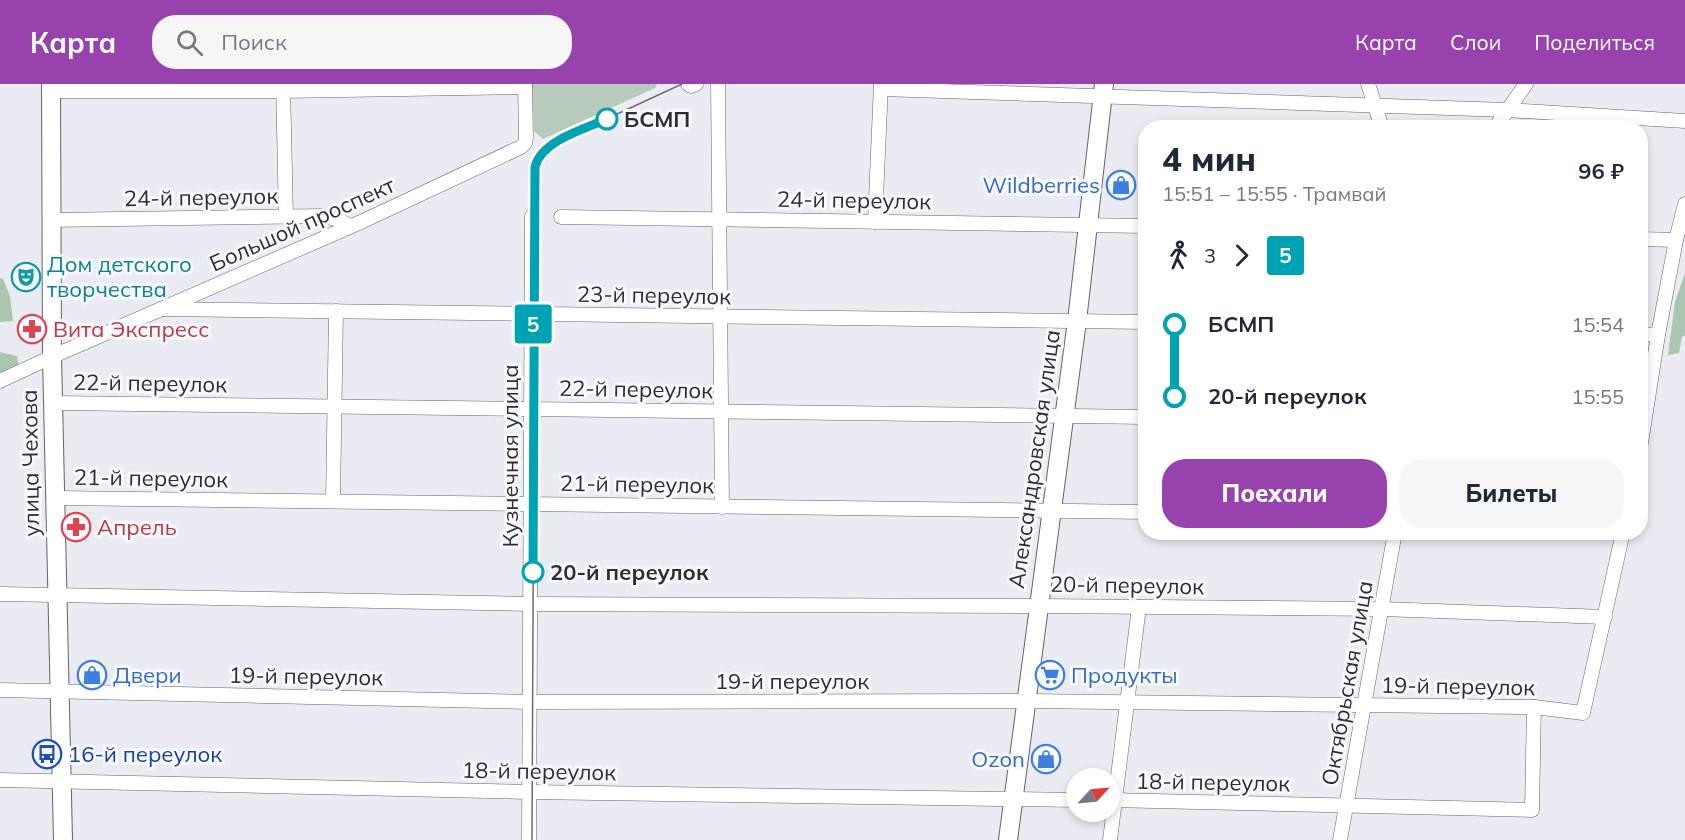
<!DOCTYPE html>
<html lang="ru">
<meta charset="utf-8">
<style>
:root{--surface:#fff;--page:#f6f6f7;--text:#1f2937;--muted:#747a83;--accent:#9842ae}
body{margin:0;font-family:Mulish,sans-serif;background:var(--page);color:var(--text);height:100vh;display:flex;flex-direction:column;font-size:22px;white-space:nowrap}
*{box-sizing:border-box;margin:0}
p{font-size:20px;color:var(--muted)}
.icon{flex:none;width:33px;height:33px;fill:none;stroke:currentColor;stroke-width:2;stroke-linecap:round;stroke-linejoin:round}
.map{position:relative;flex:1;overflow:hidden}
.details{position:absolute;left:1138px;top:36px;width:510px;height:420px;display:flex;flex-direction:column;background:var(--surface);border-radius:24px;box-shadow:0 3px 9px #0003}
.details>*{flex:none}
.badge{padding:0 12px;border-radius:4px;font-size:21px;line-height:39px}
.needle{width:39px;rotate:64deg}
.controls{position:absolute;left:1066px;top:684px;display:grid;gap:12px}
.controls a{display:grid;place-items:center;width:54px;height:54px;border-radius:50%;background:var(--surface);box-shadow:0 3px 9px #0003;font-size:30px}
.map>.badge{position:absolute;translate:-50% -50%;box-shadow:0 0 0 3px #fff}
.legs{display:flex;align-items:center;gap:9px;height:66px;padding:0 24px;font-size:20px}
.legs p{margin-inline-start:auto}
.headline{display:flex;align-items:center;justify-content:space-between;height:102px;padding:0 24px}
h1{font-size:33px;font-weight:800;line-height:45px}
.action{display:flex;gap:12px;margin-top:auto;padding:12px 24px}
.action a{flex:1;height:69px;border-radius:24px;background:var(--accent);color:#fff;font-size:24px;font-weight:800;line-height:69px;text-align:center}
.action a+a{background:var(--page);color:var(--text)}
ul{padding:0 24px;list-style:none}
li{display:flex;align-items:center;gap:21px;height:72px;font-size:22px}
li i{display:grid;place-items:center;width:9px;height:100%;margin:0 8px;background:currentColor}
li i::after{content:'';width:15px;height:15px;margin:-8px;border:4px solid;border-radius:50%;background:var(--surface)}
li p{margin-inline-start:auto}
li:first-child i{background:linear-gradient(#0000 50%,currentColor 0)}
li:last-child i{background:linear-gradient(currentColor 50%,#0000 0)}
header{display:flex;align-items:center;gap:36px;box-sizing:border-box;height:84px;padding:0 30px;background:var(--accent);color:#fff}
header strong{font-size:28px}
nav{display:flex;gap:33px;margin-inline-start:auto;font-size:21px}
.search{width:420px;height:54px;background:var(--page);display:flex;align-items:center;gap:15px;box-sizing:border-box;padding:0 21px;border-radius:24px;color:var(--muted);font-size:22px}
.map>svg:first-child{display:block}
.green{fill:#b8cabc}
.forest{fill:#aac6b1}
.lines{fill:none;stroke-linecap:round;stroke-linejoin:round}
.minor-casing{stroke:#63646a;stroke-width:15}
.major-casing{stroke:#63646a;stroke-width:20}
.minor{stroke:#fff;stroke-width:14}
.major{stroke:#fff;stroke-width:18}
.tram{stroke:#6d6d71;stroke-width:1.5}
.line-1-casing{stroke:#fff;stroke-width:14}
.line-1{stroke:#00a3b4;stroke-width:9}
.stop-1-dot{fill:#fff;stroke:#00a3b4;stroke-width:3}
.labels{text-anchor:middle;dominant-baseline:central;stroke-width:6;stroke-linejoin:round;paint-order:stroke}
.stop-label{font-size:22px;font-weight:bold;fill:#2e2e31;stroke:#f8f9ff;text-anchor:start}
.shop-label{font-size:22px;fill:#366cbe;stroke:#f8f9ff;text-anchor:end}
.street-label{font-size:22px;fill:#2e2e31;stroke:#f8f9ff}
.culture-label{font-size:22px;fill:#0d838f;stroke:#f8f9ff;text-anchor:start}
.health-label{font-size:22px;fill:#be3a42;stroke:#f8f9ff;text-anchor:start}
.transit-label{font-size:22px;fill:#164399;stroke:#f8f9ff;text-anchor:start}
</style>
<header>
<strong>Карта</strong>
<div class="search"><svg class="icon" aria-label="search" viewBox="0 0 24 24"><circle cx="10" cy="10" r="6"/><path d="M15 15l6 6"/></svg>Поиск</div>
<nav><a>Карта</a><a>Слои</a><a>Поделиться</a></nav>
</header>
<div class="map">
<svg width="1685" height="756" viewBox="0 0 1685 756">
<rect width="100%" height="100%" fill="#ebecf3"/>
<!-- green -->
<polygon class="green" points="532,0 657,0 655,4 543,55 534,47"/>
<!-- forest -->
<g class="forest">
<polygon points="1685,189 1685,251 1682,253 1679,269 1668,271 1675,218"/>
<polygon points="0,194 3,195 10,212 13,237 0,238"/>
<polygon points="0,268 17,272 19,283 0,291"/>
</g>
<g class="lines">
<!-- minor casing -->
<g class="minor-casing">
<g id="minor">
<polyline points="283,0 286,133"/>
<polyline points="688,0 691,2 696,0"/>
<polyline points="718,0 722,423"/>
<polyline points="1368,0 1382,44"/>
<polyline points="881,5 1507,26 1685,37"/>
<polyline points="51,7 283,7 525,3"/>
<polyline points="1495,44 1526,0"/>
<polyline points="561,133 1146,142"/>
<polyline points="51,136 323,132 339,136 350,142"/>
<polyline points="875,138 881,0"/>
<polyline points="1641,155 1676,156"/>
<polyline points="161,225 1146,238"/>
<polyline points="1641,250 1658,251"/>
<polyline points="0,297 58,270 361,138 521,63 525,59 526,53 525,0"/>
<polyline points="53,319 1146,333"/>
<polyline points="1641,359 1658,251 1676,156 1685,120"/>
<polyline points="55,414 1146,428"/>
<polyline points="333,417 336,227"/>
<polyline points="0,510 530,520 1039,522 1382,525 1605,533"/>
<polyline points="0,606 530,618 1027,617 1534,623 1583,629 1623,448"/>
<polyline points="0,696 529,708 1077,716"/>
<polyline points="1110,716 1532,726 1534,623"/>
<polyline points="529,756 532,132"/>
<polyline points="1110,756 1139,523"/>
<polyline points="1340,756 1395,448"/>
</g>
</g>
<!-- major casing -->
<g class="major-casing">
<g id="major">
<polyline points="51,0 52,272 63,756"/>
<polyline points="1008,756 1077,237 1104,0"/>
</g>
</g>
<!-- minor -->
<use href="#minor" class="minor"/>
<!-- major -->
<use href="#major" class="major"/>
<!-- tram -->
<polyline class="tram" points="532,756 535,83 541,67 550,61 682,0"/>
</g>
<g class="lines">
<!-- line-1 casing -->
<g class="line-1-casing">
<path id="line-1" d="M533,488L535,83C541,57 584,45 607,35"/>
</g>
<!-- line-1 -->
<use href="#line-1" class="line-1"/>
</g>
<!-- icons -->
<defs>
<g id="shop-ring" transform="scale(1.5)"><circle r="9.5" fill="#f8f9ff" stroke="#3f7fe0" stroke-width="1.5"/><path d="M-5-2.5h2.3a2.7 3.5 0 0 1 5.4 0H5L5.5 6h-11ZM-1.5-2.5h3a1.5 2.3 0 0 0-3 0Z" fill="#3f7fe0"/></g>
<g id="theatre-ring" transform="scale(1.5)"><circle r="9.5" fill="#f8f9ff" stroke="#0f9aa8" stroke-width="1.5"/><path d="M-5-5.5Q0-4 5-5.5V0Q5 5 0 6Q-5 5-5 0ZM-3.3-2.5H-1v1.5H-3.3ZM1-2.5H3.3v1.5H1ZM-2.8 1Q0 5.5 2.8 1Z" fill="#0f9aa8"/></g>
<g id="pharmacy-ring" transform="scale(1.5)"><circle r="9.5" fill="#f8f9ff" stroke="#e0444e" stroke-width="1.5"/><path d="M-2-6h4v4h4v4h-4v4h-4v-4h-4v-4h4Z" fill="#e0444e"/></g>
<g id="supermarket-ring" transform="scale(1.5)"><circle r="9.5" fill="#f8f9ff" stroke="#3f7fe0" stroke-width="1.5"/><path d="M-6-5.5h2.5l.6 2H6L4.5 2H-2.5L-4.4-4H-6ZM-1.5 3.2a1.3 1.3 0 1 0 .1 0ZM3 3.2a1.3 1.3 0 1 0 .1 0Z" fill="#3f7fe0"/></g>
<g id="bus-ring" transform="scale(1.5)"><circle r="9.5" fill="#f8f9ff" stroke="#1a4fb4" stroke-width="1.5"/><path d="M-5-6H5V4H4V6H2V4H-2V6H-4V4H-5ZM-3.5-4V0h7V-4ZM-3.5 1.2v1.5H-2V1.2ZM2 1.2v1.5H3.5V1.2Z" fill="#1a4fb4"/></g>
</defs>
<g fill-rule="evenodd">
<use href="#shop-ring" x="1121" y="101"/>
<use href="#theatre-ring" x="26" y="193"/>
<use href="#pharmacy-ring" x="32" y="245"/>
<use href="#pharmacy-ring" x="76" y="443"/>
<use href="#shop-ring" x="92" y="591"/>
<use href="#supermarket-ring" x="1050" y="591"/>
<use href="#bus-ring" x="47" y="670"/>
<use href="#shop-ring" x="1046" y="675"/>
</g>
<!-- markers -->
<g class="stop-1-dot">
<circle cx="607" cy="35" r="10"/>
<circle cx="533" cy="488" r="10"/>
</g>
<g class="labels">
<!-- stop labels -->
<g class="stop-label">
<text x="624" y="35">БСМП</text>
<text x="550" y="488">20-й переулок</text>
</g>
<!-- shop labels -->
<g class="shop-label">
<text x="1100" y="101">Wildberries</text>
<text x="113" y="591" text-anchor="start">Двери</text>
<text x="1071" y="591" text-anchor="start">Продукты</text>
<text x="1025" y="675">Ozon</text>
</g>
<!-- street labels -->
<g class="street-label">
<text transform="translate(201 113) rotate(-1)">24-й переулок</text>
<text transform="translate(854 116) rotate(1)">24-й переулок</text>
<text transform="translate(302 140) rotate(-24)">Большой проспект</text>
<text transform="translate(654 211) rotate(1)">23-й переулок</text>
<text transform="translate(150 299) rotate(1)">22-й переулок</text>
<text transform="translate(636 305) rotate(1)">22-й переулок</text>
<text transform="translate(510 372) rotate(-90)">Кузнечная улица</text>
<text transform="translate(1034 375) rotate(-82)">Александровская улица</text>
<text transform="translate(30 379) rotate(-91)">улица Чехова</text>
<text transform="translate(151 394) rotate(1)">21-й переулок</text>
<text transform="translate(637 400) rotate(1)">21-й переулок</text>
<text transform="translate(1127 501) rotate(1)">20-й переулок</text>
<text transform="translate(306 592) rotate(1)">19-й переулок</text>
<text x="792" y="597">19-й переулок</text>
<text transform="translate(1347 599) rotate(-80)">Октябрьская улица</text>
<text transform="translate(1458 602) rotate(1)">19-й переулок</text>
<text transform="translate(539 687) rotate(1)">18-й переулок</text>
<text transform="translate(1213 698) rotate(1)">18-й переулок</text>
</g>
<!-- culture labels -->
<g class="culture-label">
<text x="47" y="180">Дом детского<tspan x="47" dy="25">творчества</tspan></text>
</g>
<!-- health labels -->
<g class="health-label">
<text x="53" y="245">Вита Экспресс</text>
<text x="97" y="443">Апрель</text>
</g>
<!-- transit labels -->
<g class="transit-label">
<text x="68" y="670">16-й переулок</text>
</g>
</g>
</svg>
<div class="controls">
<a><svg class="needle" viewBox="-14 -14 28 28"><path d="M0-13l5 13h-10z" fill="#e53935"/><path d="M0 13l5-13h-10z" fill="#747a83"/></svg></a>
</div>
<b class="badge" style="left:533px;top:240px;background:#00a3b4;color:#fff">5</b>
<section class="details">
<div class="headline"><div><h1>4 мин</h1><p>15:51 – 15:55 · Трамвай</p></div><b>96 ₽</b></div>
<div class="legs"><svg class="icon" aria-label="walk" viewBox="0 0 24 24"><circle cx="13" cy="4" r="2"/><path d="M13 8l-2 6 4 7M11 14l-3 7M7 12l3-4h3l4 4"/></svg>3<svg class="icon" aria-label="forward" viewBox="0 0 24 24"><path d="M9 5l7 7-7 7"/></svg><b class="badge" style="background:#00a3b4;color:#fff">5</b></div>
<ul>
<li><i style="color:#00a3b4"></i><b>БСМП</b><p>15:54</p></li>
<li><i style="color:#00a3b4"></i><b>20-й переулок</b><p>15:55</p></li>
</ul>
<div class="action"><a>Поехали</a><a>Билеты</a></div>
</section>
</div>
